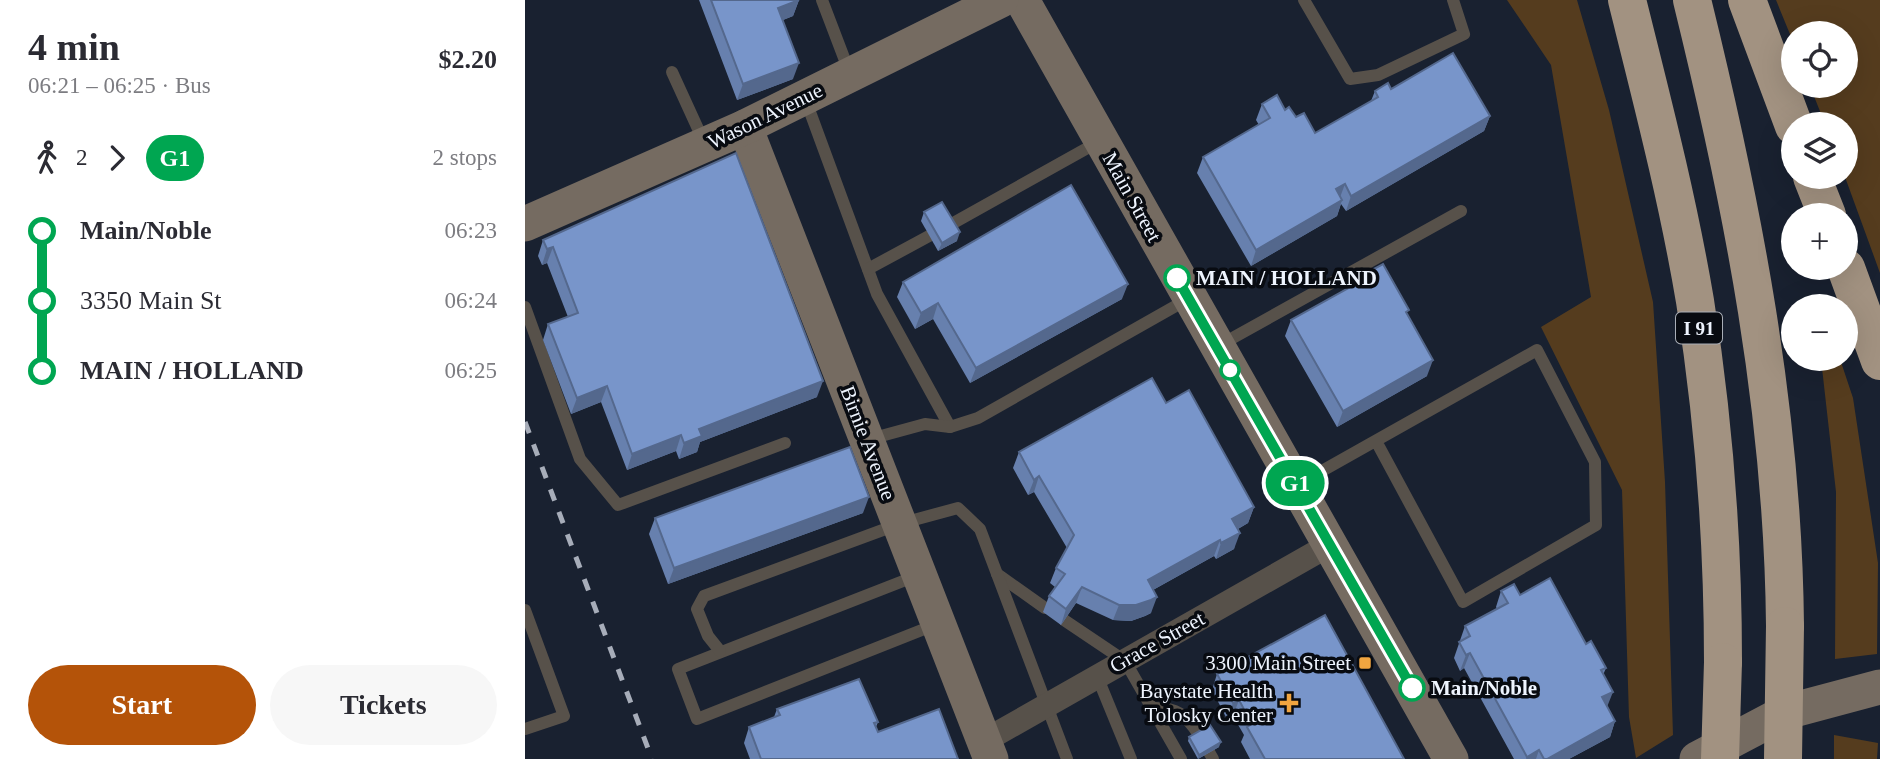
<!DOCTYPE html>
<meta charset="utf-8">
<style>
:root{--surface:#fff;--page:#f7f7f7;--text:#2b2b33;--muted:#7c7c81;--accent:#b45309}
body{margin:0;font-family:Georgia,serif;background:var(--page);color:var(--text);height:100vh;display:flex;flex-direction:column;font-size:26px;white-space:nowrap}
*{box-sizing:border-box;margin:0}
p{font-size:23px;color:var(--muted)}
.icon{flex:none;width:38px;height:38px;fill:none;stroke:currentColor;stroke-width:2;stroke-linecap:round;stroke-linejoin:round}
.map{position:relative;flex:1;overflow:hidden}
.sheet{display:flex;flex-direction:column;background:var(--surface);width:525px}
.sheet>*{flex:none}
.badge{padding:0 14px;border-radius:23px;font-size:24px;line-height:46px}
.controls{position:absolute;left:1256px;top:21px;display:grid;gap:14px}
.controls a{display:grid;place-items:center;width:77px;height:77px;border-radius:50%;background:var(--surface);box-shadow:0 7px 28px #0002;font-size:35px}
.map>.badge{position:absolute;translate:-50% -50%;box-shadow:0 0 0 4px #fff}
.legs{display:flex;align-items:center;gap:10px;height:77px;padding:0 28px;font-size:23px}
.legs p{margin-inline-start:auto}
.summary{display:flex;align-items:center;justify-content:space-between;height:119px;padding:0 28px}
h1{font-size:38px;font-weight:700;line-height:52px}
.button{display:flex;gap:14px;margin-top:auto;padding:14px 28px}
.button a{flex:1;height:80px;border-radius:42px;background:var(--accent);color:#fff;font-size:28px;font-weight:700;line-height:80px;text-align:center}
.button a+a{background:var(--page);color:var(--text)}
ul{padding:0 28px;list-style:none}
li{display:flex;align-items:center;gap:24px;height:70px;font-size:26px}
li i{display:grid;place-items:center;width:10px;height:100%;margin:0 9px;background:currentColor}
li i::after{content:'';width:18px;height:18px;margin:-9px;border:5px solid;border-radius:50%;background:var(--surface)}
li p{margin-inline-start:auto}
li:first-child i{background:linear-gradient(#0000 50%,currentColor 0)}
li:last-child i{background:linear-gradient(currentColor 50%,#0000 0)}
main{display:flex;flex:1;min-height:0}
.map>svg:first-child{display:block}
.green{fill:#553c1e}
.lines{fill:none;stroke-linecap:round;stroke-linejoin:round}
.lane{stroke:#57514a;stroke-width:12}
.street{stroke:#57514a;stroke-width:24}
.secondary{stroke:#756b61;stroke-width:35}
.highway{stroke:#a29281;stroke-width:38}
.rail{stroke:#a7adb9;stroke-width:5;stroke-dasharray:12 12;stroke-linecap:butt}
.highway-bridge{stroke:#a29281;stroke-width:38}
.wall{fill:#6780ae}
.shaded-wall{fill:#54688d}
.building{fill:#7895ca;stroke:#54688d;stroke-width:2}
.line-1-casing{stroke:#fff;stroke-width:16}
.line-1{stroke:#00a651;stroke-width:10}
.stop-1-dot{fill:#fff;stroke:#00a651;stroke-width:3.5}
.poi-dot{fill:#f1a540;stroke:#080b11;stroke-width:2.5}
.labels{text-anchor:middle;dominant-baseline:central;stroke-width:7;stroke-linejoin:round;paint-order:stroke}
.shield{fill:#080b11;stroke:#a9aeb7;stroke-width:2}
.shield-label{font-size:19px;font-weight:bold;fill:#eef4fe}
.street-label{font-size:21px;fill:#eef4fe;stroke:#080b11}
.stop-label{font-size:21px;font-weight:bold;fill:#eef4fe;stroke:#080b11;text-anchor:start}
.poi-label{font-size:21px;fill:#eef4fe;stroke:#080b11;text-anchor:end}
</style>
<main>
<section class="sheet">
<div class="summary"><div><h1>4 min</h1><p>06:21 – 06:25 · Bus</p></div><b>$2.20</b></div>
<div class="legs"><svg class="icon" aria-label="walk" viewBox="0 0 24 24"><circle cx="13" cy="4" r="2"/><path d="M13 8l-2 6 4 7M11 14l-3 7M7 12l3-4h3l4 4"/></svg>2<svg class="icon" aria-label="forward" viewBox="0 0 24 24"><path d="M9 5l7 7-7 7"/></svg><b class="badge" style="background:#00a651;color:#fff">G1</b><p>2 stops</p></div>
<ul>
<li><i style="color:#00a651"></i><b>Main/Noble</b><p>06:23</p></li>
<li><i style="color:#00a651"></i><span>3350 Main St</span><p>06:24</p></li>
<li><i style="color:#00a651"></i><b>MAIN / HOLLAND</b><p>06:25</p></li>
</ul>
<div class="button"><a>Start</a><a>Tickets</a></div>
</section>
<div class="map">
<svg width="1355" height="759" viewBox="0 0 1355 759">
<rect width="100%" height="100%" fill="#192130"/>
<!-- green -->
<g class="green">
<polygon points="982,0 1052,0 1084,110 1128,302 1140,482 1148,735 1111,758 1104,717 1097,490 1016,327 1066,297 1026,65"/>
<polygon points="1251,0 1355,0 1355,273 1320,177 1321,124 1300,124 1285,86 1321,86 1321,33 1269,33 1269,44"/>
<polygon points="1296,359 1315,359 1328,398 1353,563 1352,654 1310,659 1311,492"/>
<polygon points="1309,735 1353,743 1352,759 1309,759"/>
</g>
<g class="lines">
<!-- lane -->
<g class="lane">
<polyline points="297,0 324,71"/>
<polyline points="779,0 825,79 853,75 939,34 928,0"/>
<polyline points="147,72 179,142"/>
<polyline points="281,101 352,294 425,427"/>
<polyline points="423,226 575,141"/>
<polyline points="343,269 404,236"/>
<polyline points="0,307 55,459 93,505 260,443"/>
<polyline points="695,345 936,211"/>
<polyline points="345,439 400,424 425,427 453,418 663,299"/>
<polyline points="772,485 1012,350 1070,462 1071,525 938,602 851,441"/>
<polyline points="472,574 520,608"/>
<polyline points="391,576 153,669 172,719 412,624"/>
<polyline points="0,610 39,716 0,729"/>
<polyline points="539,620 600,661 656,759"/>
<polyline points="195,651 183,636 172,609 179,596 374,524 433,508 455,529 542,759"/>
<polyline points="572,676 606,759"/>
<path d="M627,708C652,707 660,714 674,735"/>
<polyline points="684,752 688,759"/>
</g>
<!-- street -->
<polyline class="street" points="459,741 806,544"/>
<!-- secondary -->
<g class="secondary">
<polyline points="497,0 926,759"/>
<polyline points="220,127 466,759"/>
<polyline points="0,224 220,127 476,0"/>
<polyline points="1172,759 1261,712 1355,687"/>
</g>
<!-- highway -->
<g class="highway">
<path d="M1102,0C1127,100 1153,200 1170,301C1189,421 1198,541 1198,662"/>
<path d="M1167,0C1218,207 1258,412 1260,626"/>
<polyline points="1222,0 1269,126"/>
<polyline points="1287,177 1302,215"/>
<polyline points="1321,268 1355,361"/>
</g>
<!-- rail -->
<polyline class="rail" points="0,422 127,759"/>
<!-- highway-bridge -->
<g class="highway-bridge">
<polyline points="1195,759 1198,662"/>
<polyline points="1258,759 1260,626"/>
</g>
</g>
<!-- wall -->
<g class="wall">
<polygon points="174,0 274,0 268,16 258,20 268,79 212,100"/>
<polygon points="866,89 965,116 959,131 821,211 816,204 812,216 726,266 672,173 678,157 734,125 731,120 737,104 760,110 790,133 846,101 850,91"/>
<polygon points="399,212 432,241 413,251 396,221"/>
<polygon points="18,240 292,397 175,442 172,452 154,459 151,451 102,470 76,402 46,414 18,340 23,324 43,317 22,263 17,265 13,256"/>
<polygon points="378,282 597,299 445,383 408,319 390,329 372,297"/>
<polygon points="825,282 882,315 902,376 812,427 760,336 766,320 823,288"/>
<polygon points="641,403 729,507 723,523 713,529 709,549 691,559 689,556 628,590 626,613 620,616 606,621 588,620 551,603 536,625 518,612 524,596 530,587 525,583 531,568 542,548 509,492 503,495 488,468 494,452"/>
<polygon points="338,513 143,584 124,534 130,518"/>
<polygon points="976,591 995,595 1061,644 1081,668 1078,675 1082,706 1090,721 1085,737 1044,759 989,759 939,668 935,671 929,658 940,626 972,609 971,607"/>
<polygon points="692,674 879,759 725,759 716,742 719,735 708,716 702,719 687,690"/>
<polygon points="252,709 353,722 351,727 353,732 433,759 225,759 219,743 224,727 249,717"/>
<polygon points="664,737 694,747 673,759 663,741"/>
</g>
<!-- shaded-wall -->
<g class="shaded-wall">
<polygon points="274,0 268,16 248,24 253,8"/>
<polygon points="274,63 268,79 212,100 218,84"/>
<polygon points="965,116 959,131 821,211 826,196"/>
<polygon points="820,184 814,200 811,189"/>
<polygon points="817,200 812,216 726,266 731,250"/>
<polygon points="435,232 432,241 413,251 417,243"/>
<polygon points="28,247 22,263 17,265 22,249"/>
<polygon points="603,284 597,299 445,383 451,368"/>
<polygon points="413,303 408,319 390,329 396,313"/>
<polygon points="908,360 902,376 812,427 818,411"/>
<polygon points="298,381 292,397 175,442 172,452 154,459 159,443 174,429"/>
<polygon points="82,386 76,402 46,414 52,398"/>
<polygon points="156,435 151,451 102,470 107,454"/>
<polygon points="514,476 509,492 503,495 509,480"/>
<polygon points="344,497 338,513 143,584 149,568"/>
<polygon points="729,507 723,523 702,535 707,519"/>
<polygon points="715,533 709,549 691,559 696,543"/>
<polygon points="695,540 689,556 617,596 623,580"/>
<polygon points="557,587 551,603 536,625 541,609"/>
<polygon points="632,597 626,613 620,616 606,621 588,620 594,605"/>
<polygon points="945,653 939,668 935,671 941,655"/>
<polygon points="1088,692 1082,707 1077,697"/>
<polygon points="714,700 708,716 702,719 708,703"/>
<polygon points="1090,721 1085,737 1044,759 1022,759"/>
<polygon points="696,742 694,747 673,759 674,755"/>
<polygon points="1014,750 1011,759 1001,759 1002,757"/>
</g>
<!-- building -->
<g class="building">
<polygon points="186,0 274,0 253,8 274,63 218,84"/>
<polygon points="928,53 965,116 826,196 820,184 811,189 817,200 731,250 678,157 745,118 737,104 752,95 760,110 764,107 771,117 779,113 790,133 853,97 850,91 863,83 866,89"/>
<polygon points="211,153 298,381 174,429 177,436 159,443 156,435 107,454 82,386 52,398 23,324 53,313 28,247 22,249 18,240"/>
<polygon points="546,185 603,284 451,368 413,303 396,313 378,282"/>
<polygon points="417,202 435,232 417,243 399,212"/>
<polygon points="858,264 884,310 881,312 908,360 818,411 766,320 827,286 825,282"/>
<polygon points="627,378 641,403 664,390 729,507 707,519 715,533 696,543 695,540 623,580 632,597 626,600 611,605 594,605 557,587 541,609 524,596 540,574 531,568 549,535 514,476 509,480 494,452"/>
<polygon points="325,447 344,497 149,568 130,518"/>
<polygon points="1025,578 1061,644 1066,641 1081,668 1076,670 1088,692 1077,697 1090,721 1022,759 1019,759 1014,750 1002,757 945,653 941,655 934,642 945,636 940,626 983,603 976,591 989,584 995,595"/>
<polygon points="800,615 879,759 740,759 722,727 727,724 714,700 708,703 692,674"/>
<polygon points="334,679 353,722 349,723 353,732 414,709 433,759 236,759 224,727 255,715 252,709"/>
<polygon points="685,725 696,742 674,755 664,737"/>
</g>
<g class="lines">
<!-- line-1 casing -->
<g class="line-1-casing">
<polyline id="line-1" points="652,278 887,688"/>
</g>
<!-- line-1 -->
<use href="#line-1" class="line-1"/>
</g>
<!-- markers -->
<g class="stop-1-dot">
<circle cx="652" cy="278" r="12"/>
<circle cx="705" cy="370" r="9"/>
<circle cx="887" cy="688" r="12"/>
</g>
<g class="poi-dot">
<rect x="833" y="656" width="14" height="14" rx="3.5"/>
<path d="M760.5 692.5h7v7h7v7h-7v7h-7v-7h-7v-7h7z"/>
</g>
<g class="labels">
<!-- shield labels -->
<rect class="shield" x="1151" y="312.5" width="46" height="31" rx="5"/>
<g class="shield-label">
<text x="1174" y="328">I 91</text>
</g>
<!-- street labels -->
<g class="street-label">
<text transform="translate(240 116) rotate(-26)">Wason Avenue</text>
<text transform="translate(607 197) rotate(61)">Main Street</text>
<text transform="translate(343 443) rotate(69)">Birnie Avenue</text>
<text transform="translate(632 642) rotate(-29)">Grace Street</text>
</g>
<!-- stop labels -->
<g class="stop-label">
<text x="671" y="278">MAIN / HOLLAND</text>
<text x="906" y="688">Main/Noble</text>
</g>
<!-- poi labels -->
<g class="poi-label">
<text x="826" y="663">3300 Main Street</text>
<text x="748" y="691">Baystate Health<tspan x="748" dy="24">Tolosky Center</tspan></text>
</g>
</g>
</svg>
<div class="controls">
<a><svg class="icon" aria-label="locate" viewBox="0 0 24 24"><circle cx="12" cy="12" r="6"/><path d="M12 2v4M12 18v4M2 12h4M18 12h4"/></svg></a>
<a><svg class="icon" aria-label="layers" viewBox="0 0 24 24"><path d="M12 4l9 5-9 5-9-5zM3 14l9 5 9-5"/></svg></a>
<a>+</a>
<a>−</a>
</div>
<b class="badge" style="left:770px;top:483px;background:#00a651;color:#fff">G1</b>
</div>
</main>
